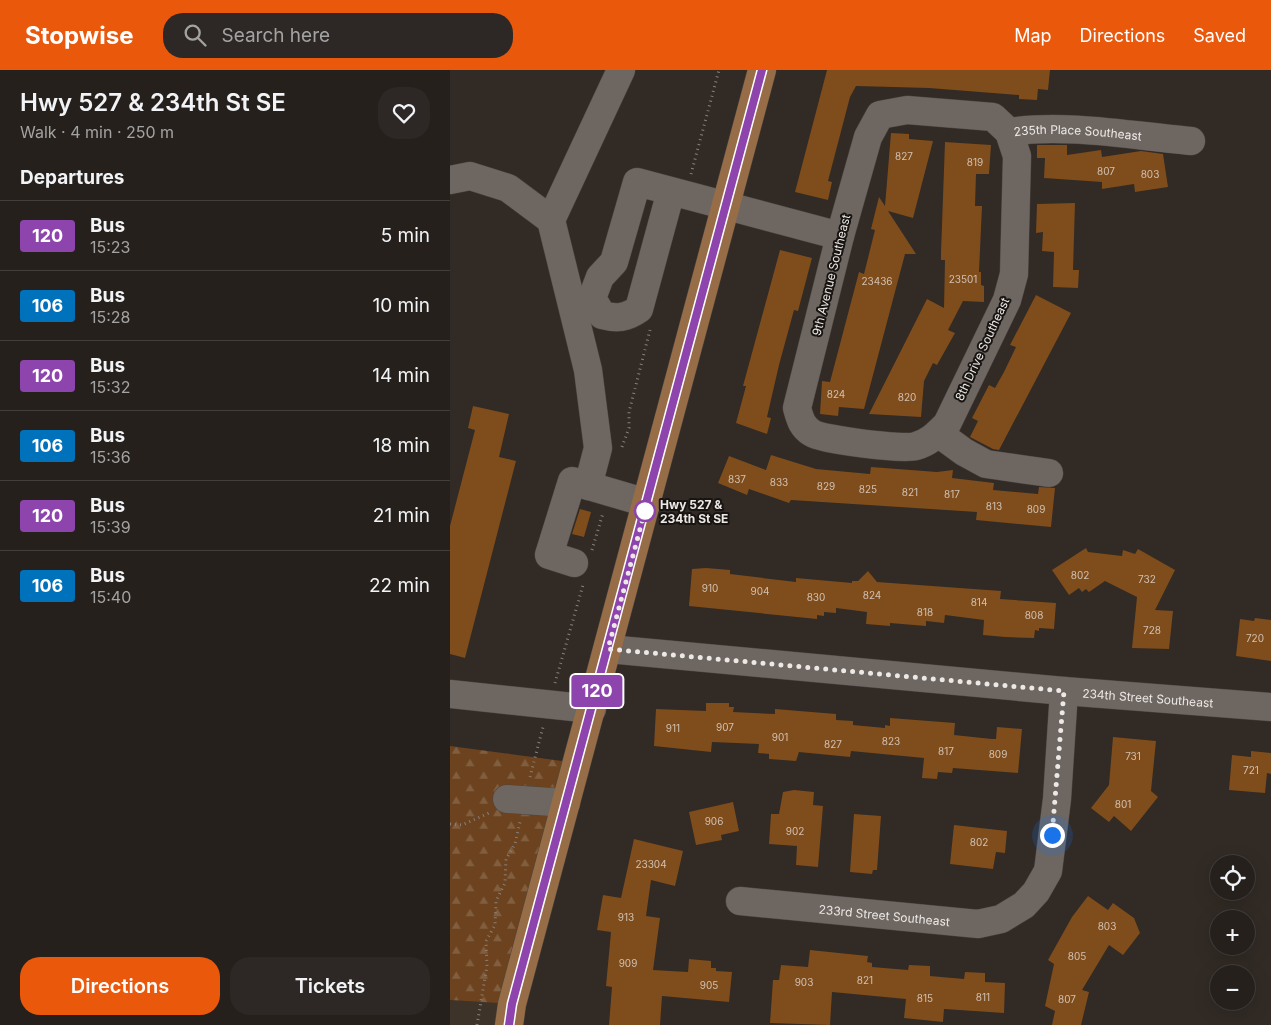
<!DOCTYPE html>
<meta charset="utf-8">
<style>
:root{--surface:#25201c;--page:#2d2825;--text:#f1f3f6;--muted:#a3a3a3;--line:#423e3b;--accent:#ea580c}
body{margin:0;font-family:Inter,sans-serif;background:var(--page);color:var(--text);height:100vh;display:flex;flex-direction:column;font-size:19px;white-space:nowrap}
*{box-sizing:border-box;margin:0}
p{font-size:16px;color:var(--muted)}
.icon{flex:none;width:28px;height:28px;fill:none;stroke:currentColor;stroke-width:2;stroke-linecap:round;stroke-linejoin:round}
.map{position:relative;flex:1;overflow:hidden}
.details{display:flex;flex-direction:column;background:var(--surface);width:450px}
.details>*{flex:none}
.badge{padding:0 10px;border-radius:4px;font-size:18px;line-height:32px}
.tools{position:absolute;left:760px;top:785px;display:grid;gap:10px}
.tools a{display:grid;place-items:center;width:45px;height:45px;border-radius:50%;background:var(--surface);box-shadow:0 5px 20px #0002,0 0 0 1px var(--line);font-size:25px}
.you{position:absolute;width:25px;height:25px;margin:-12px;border:4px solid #fff;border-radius:50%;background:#1a73e8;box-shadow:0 0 0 8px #1a73e833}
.map>.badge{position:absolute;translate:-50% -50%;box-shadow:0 0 0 2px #fff}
h2{padding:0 20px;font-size:19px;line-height:45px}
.round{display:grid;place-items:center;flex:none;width:52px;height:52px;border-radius:20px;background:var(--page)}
.head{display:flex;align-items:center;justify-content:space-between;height:85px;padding:0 20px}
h1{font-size:24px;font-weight:600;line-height:38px}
.action{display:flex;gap:10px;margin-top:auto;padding:10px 20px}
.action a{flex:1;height:58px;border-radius:20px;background:var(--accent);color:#fff;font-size:20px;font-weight:600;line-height:58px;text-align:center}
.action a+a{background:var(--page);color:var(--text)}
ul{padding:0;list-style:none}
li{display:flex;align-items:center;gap:15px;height:70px;padding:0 20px;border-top:1px solid var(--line)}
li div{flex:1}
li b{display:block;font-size:19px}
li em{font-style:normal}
li .badge{min-width:55px;font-weight:700;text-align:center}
header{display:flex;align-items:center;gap:30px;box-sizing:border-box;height:70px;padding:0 25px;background:var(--accent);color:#fff}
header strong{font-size:24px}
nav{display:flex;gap:28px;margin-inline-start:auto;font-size:18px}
.search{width:350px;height:45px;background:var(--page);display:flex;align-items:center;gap:12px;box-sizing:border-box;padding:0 18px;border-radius:20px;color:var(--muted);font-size:19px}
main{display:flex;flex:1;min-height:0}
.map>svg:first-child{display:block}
.built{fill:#3e3329}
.forest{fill:url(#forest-firs)}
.building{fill:#7f4c1b}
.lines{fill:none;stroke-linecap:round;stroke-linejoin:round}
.minor-casing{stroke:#4c4642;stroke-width:29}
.major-casing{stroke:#4c4642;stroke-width:29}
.path{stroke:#87817d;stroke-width:3;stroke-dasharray:1 4;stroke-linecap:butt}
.minor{stroke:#6e6661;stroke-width:28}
.major{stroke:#976d47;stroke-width:28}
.line-casing{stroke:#fff;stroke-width:11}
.line{stroke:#8e44ad;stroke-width:8}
.walk{stroke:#ece8e5;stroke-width:5;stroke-dasharray:0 9}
.stop-dot{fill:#fff;stroke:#8e44ad;stroke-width:2.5}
.labels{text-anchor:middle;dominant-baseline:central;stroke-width:4;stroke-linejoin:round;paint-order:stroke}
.number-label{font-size:10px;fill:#d1c1b2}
.street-label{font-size:12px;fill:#ece8e5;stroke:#171411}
.stop-label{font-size:12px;font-weight:bold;fill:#ece8e5;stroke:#171411;text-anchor:start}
</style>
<header>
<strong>Stopwise</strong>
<div class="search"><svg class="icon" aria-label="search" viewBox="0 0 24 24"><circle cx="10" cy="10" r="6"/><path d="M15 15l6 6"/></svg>Search here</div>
<nav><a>Map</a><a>Directions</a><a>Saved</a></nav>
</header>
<main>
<section class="details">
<div class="head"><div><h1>Hwy 527 &amp; 234th St SE</h1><p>Walk · 4 min · 250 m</p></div><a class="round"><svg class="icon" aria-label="heart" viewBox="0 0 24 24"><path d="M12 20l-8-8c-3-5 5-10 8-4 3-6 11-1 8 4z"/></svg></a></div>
<h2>Departures</h2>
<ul>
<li><span class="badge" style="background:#8e44ad;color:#fff">120</span><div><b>Bus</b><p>15:23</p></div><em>5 min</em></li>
<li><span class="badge" style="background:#0072bc;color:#fff">106</span><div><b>Bus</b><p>15:28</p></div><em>10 min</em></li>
<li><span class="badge" style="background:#8e44ad;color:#fff">120</span><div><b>Bus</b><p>15:32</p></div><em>14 min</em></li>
<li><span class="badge" style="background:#0072bc;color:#fff">106</span><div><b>Bus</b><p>15:36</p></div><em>18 min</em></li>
<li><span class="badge" style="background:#8e44ad;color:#fff">120</span><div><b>Bus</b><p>15:39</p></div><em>21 min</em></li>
<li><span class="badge" style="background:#0072bc;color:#fff">106</span><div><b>Bus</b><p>15:40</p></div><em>22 min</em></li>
</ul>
<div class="action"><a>Directions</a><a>Tickets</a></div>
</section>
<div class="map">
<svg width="821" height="955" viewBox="0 0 821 955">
<defs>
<pattern id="forest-firs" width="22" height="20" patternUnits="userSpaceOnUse" patternTransform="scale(1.25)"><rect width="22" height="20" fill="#6c431e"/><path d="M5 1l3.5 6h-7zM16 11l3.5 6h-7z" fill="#815e3f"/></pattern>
</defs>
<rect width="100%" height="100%" fill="#312a25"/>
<!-- built -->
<polygon class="built" points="0,930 62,934 59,955 0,955"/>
<!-- forest -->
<polygon class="forest" points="0,676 127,693 62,934 0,930"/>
<!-- building -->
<g class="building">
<polygon points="377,0 600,0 598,20 588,19 587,30 569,29 569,25 479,18 406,16 400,27 378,111 382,112 378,130 345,122"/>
<polygon points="441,63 459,64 459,69 483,71 463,148 438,141 466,184 455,184 414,339 389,337 388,346 370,344 372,311 380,312 409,202 414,204 425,160 421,159 429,127 435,136"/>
<polygon points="495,72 541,75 539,104 526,104 525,136 532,136 529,202 531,202 531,215 534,216 534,232 513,231 498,260 505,263 487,295 483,293 474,311 471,347 419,344 477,229 494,238 495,190 491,190 491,182"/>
<polygon points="587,75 617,75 617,85 651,80 652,87 691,81 713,84 718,117 685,122 684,114 652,119 652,112 594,108 595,88 587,88"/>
<polygon points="625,133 623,200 629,200 628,218 603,217 604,182 592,181 593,162 586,163 587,134"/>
<polygon points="330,180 362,188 348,241 344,240 329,295 317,347 321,348 317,364 286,353 296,316 293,316"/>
<polygon points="586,225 621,243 549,380 543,379 520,367 528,351 522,348 539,315 545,318 554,302 566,277 560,275"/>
<polygon points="23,336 59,344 49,387 66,391 15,588 0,584 0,456 25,360 18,358"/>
<polygon points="321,385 366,399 420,404 421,397 487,402 503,400 502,408 544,413 543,420 588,424 589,417 605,418 601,457 526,450 527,442 341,430 339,433 299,419 297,425 268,413 279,386 316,400"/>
<polygon points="130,439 141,442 134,467 122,464"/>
<polygon points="636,478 638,482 672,486 673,480 685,484 688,479 725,500 705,540 723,541 719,579 682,578 687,527 655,511 639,522 636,519 632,522 629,518 619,525 602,500"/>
<polygon points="256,498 280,500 280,504 346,512 346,508 402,513 402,511 408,511 418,501 427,512 551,521 550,529 606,533 604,559 589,558 589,561 585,560 584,568 555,567 533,565 534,550 495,545 494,553 476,551 476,556 440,553 440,556 416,554 417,542 386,538 386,543 374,542 374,546 367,545 367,549 239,536 242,499"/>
<polygon points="805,548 821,550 821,591 786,586 790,549 804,551"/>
<polygon points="256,633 279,633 279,637 284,637 283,642 325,644 325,639 386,644 386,650 403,651 403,655 435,658 435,655 440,656 440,648 505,653 504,665 542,669 546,669 547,657 572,659 568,703 503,698 502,703 488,702 487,709 472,708 474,688 401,681 400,687 349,682 346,691 319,689 319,684 308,683 309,674 262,672 261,682 204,676 206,639 256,641"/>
<polygon points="663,667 706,671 701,721 708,727 681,761 664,746 659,752 641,738 659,715"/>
<polygon points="801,681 821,683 821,704 817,703 815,723 779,720 782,685 801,687"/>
<polygon points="344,720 364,722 363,735 373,736 368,797 346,795 347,776 319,774 321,744 329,744 333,722"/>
<polygon points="283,732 289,761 271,765 272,770 246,775 239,742"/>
<polygon points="404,744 431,746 427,800 423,800 422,804 400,802"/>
<polygon points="504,755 557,761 555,783 546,782 543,799 500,794"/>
<polygon points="184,769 233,781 225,816 201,810 196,846 210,848 203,900 238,902 239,889 261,891 261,898 266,898 266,901 282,902 279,932 212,926 210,955 159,955 162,917 156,916 161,862 147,860 153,825 171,828"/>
<polygon points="638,826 658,840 663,833 684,848 690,863 673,885 659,875 632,920 639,922 631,955 602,955 605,941 595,936 604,894 598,890 622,847"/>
<polygon points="360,880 418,886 417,892 422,893 422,897 458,900 459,895 480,896 480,906 514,909 515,902 535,903 535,912 555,913 554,943 494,939 493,952 454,948 456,929 382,922 380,955 320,953 323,910 329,910 331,895 358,897"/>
</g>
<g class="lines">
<!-- minor casing -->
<g class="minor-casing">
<g id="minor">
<path d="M457,40L543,47L559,62L567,86L564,204L557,230L497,354C487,364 480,372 466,376C454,380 373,370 362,363C352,357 350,349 347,338L390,166L418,67L430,45Z"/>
<path id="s1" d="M559,62C615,53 685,66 741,71"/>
<polyline points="0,110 20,106 58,118 101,150"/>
<path d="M221,121L189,239C176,248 167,249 152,245L142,228L150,207L164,192L187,112L390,166"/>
<polyline points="488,363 514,382 536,394 599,403"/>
<polyline points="138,416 148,378 138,300 101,150 171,0"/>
<polyline points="124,493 99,485 122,411 197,433"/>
<path id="s2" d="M158,579L614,621L821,637"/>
<polyline points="0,624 142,639"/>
<polyline points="57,729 116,733"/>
<path id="s3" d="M290,831L528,854L551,849L574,835L586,822L598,801L607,729L614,621"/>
</g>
</g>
<!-- major casing -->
<g class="major-casing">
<polyline id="major" points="59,955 62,934 312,0"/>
</g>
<!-- path -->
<g class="path">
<polyline points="241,104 269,0"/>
<polyline points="172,377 179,358 179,342 200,260"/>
<polyline points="142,480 153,443"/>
<polyline points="105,613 133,515"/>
<polyline points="80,707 93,657"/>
<polyline points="0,754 12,755 39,743"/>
<polyline points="27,955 37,896 36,871 45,855 46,831 55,813 56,789 65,774 70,752"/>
</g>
<!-- minor -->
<use href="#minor" class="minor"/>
<!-- major -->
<use href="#major" class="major"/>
</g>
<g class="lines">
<!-- line casing -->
<g class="line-casing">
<polyline id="line" points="59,955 62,934 312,0"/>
</g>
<!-- line -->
<use href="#line" class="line"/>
<!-- walk -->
<polyline class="walk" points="195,441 197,433 158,579 614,621 602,765"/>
</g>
<!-- markers -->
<circle class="stop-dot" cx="195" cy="441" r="10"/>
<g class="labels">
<!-- number labels -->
<g class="number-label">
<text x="454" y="86">827</text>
<text x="525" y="92">819</text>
<text x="656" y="101">807</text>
<text x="700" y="104">803</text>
<text x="513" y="209">23501</text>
<text x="427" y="211">23436</text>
<text x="386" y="324">824</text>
<text x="457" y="327">820</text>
<text x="287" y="409">837</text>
<text x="329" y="412">833</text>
<text x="376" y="416">829</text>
<text x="418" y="419">825</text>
<text x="460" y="422">821</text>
<text x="502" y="424">817</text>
<text x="544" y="436">813</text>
<text x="586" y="439">809</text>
<text x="630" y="505">802</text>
<text x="697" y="509">732</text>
<text x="260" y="518">910</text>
<text x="310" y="521">904</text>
<text x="422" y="525">824</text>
<text x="366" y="527">830</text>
<text x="529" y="532">814</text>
<text x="475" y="542">818</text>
<text x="584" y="545">808</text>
<text x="702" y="560">728</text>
<text x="805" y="568">720</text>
<text x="275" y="657">907</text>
<text x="223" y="658">911</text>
<text x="330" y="667">901</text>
<text x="441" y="671">823</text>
<text x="383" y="674">827</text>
<text x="496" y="681">817</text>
<text x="548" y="684">809</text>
<text x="683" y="686">731</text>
<text x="801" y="700">721</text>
<text x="673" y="734">801</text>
<text x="264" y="751">906</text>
<text x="345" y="761">902</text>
<text x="529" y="772">802</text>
<text x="201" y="794">23304</text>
<text x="176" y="847">913</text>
<text x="657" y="856">803</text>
<text x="627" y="886">805</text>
<text x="178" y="893">909</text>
<text x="415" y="910">821</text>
<text x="354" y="912">903</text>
<text x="259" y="915">905</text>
<text x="533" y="927">811</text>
<text x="475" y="928">815</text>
<text x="617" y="929">807</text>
</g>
<!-- street labels -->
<g class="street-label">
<text stroke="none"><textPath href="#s1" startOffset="69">235th Place Southeast</textPath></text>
<text transform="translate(381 205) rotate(-76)">9th Avenue Southeast</text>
<text transform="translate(532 279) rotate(-65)">8th Drive Southeast</text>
<text stroke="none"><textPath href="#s2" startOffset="542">234th Street Southeast</textPath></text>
<text stroke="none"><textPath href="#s3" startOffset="145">233rd Street Southeast</textPath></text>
</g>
<!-- stop labels -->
<g class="stop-label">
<text x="210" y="434">Hwy 527 &amp;<tspan x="210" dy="14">234th St SE</tspan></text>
</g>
</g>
</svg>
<div class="tools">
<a><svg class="icon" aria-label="locate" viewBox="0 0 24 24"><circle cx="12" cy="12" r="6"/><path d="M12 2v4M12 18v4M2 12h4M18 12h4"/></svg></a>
<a>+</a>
<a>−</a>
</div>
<div class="you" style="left:602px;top:765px"></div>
<b class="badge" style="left:147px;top:621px;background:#8e44ad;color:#fff">120</b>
</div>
</main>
